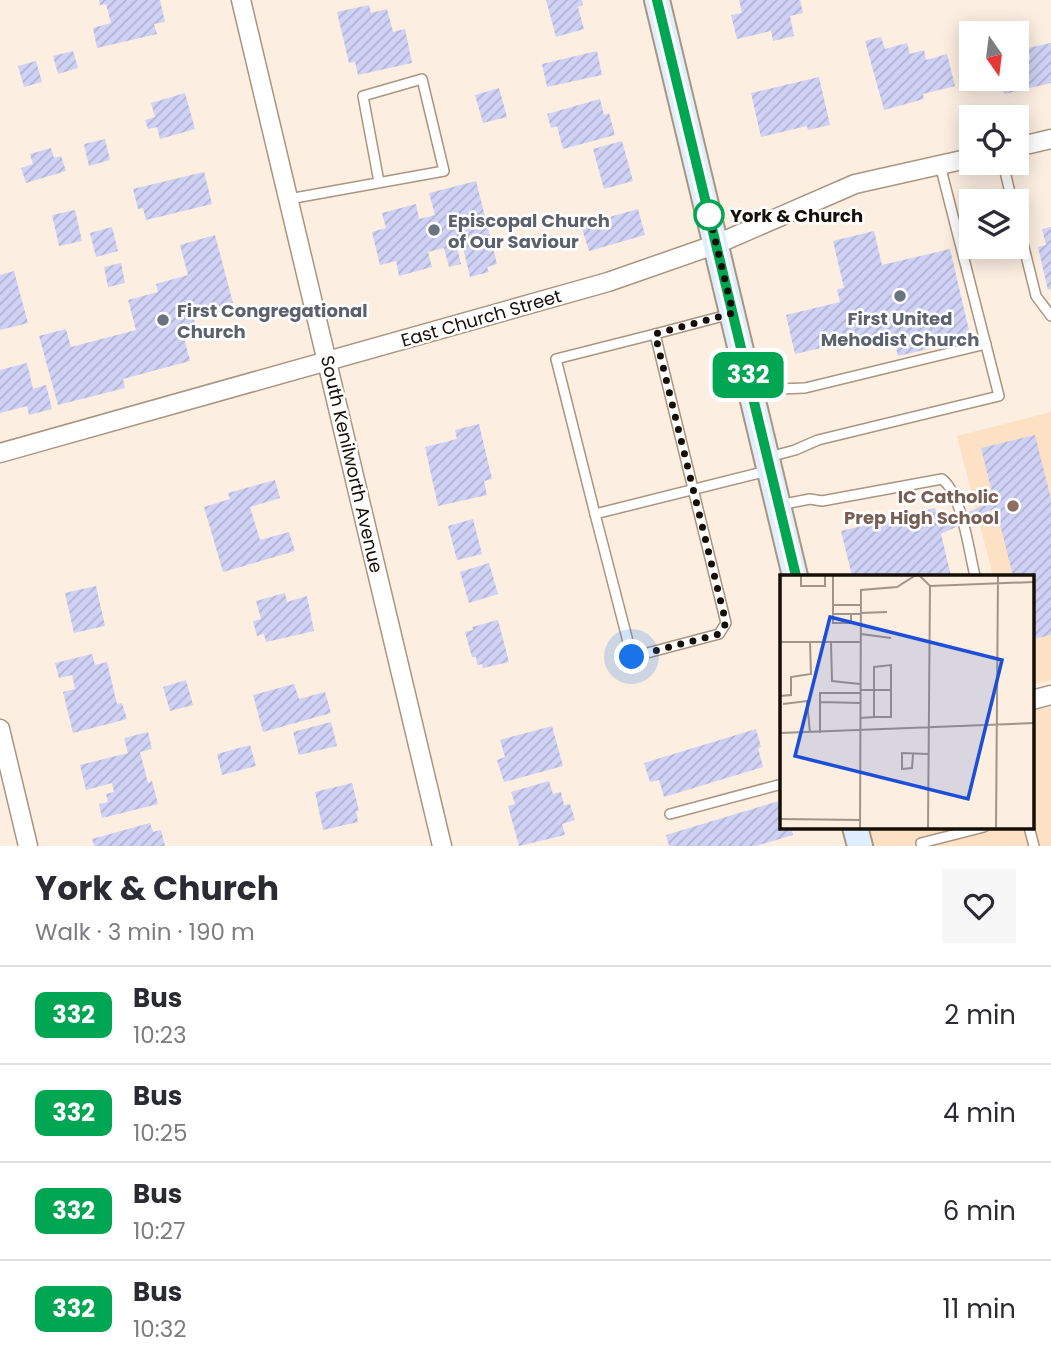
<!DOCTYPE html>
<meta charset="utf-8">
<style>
:root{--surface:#fff;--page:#f7f7f7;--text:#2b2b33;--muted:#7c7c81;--line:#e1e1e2}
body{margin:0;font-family:Poppins,sans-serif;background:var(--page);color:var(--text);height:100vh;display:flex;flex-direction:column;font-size:26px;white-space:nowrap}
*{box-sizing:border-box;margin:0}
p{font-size:23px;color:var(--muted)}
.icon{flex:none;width:38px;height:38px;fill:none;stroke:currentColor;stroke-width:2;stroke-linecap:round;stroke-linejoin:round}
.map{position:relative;height:846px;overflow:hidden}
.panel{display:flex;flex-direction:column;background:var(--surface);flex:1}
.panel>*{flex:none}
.badge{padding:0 14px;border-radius:10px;font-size:24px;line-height:46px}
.needle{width:46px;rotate:166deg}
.fabs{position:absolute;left:959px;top:21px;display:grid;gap:14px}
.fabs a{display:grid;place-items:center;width:70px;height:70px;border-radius:0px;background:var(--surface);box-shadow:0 4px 18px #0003;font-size:35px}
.you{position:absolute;width:35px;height:35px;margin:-18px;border:5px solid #fff;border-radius:50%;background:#1a73e8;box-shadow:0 0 0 10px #1a73e833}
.map>.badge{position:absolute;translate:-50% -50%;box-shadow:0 0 0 4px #fff}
.round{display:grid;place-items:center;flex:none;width:74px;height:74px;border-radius:0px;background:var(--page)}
.head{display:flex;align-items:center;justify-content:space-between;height:119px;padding:0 35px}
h1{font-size:33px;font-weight:700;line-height:52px}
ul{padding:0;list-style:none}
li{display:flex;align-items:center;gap:21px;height:98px;padding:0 35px;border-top:2px solid var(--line)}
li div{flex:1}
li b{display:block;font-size:26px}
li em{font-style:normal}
li .badge{min-width:77px;font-weight:700;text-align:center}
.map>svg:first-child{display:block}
.built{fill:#fde1c5}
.building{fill:url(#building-hatch)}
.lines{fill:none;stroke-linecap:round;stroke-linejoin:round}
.service-casing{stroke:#aa9581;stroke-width:12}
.minor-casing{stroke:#aa9581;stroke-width:21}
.secondary-casing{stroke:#aa9581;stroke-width:28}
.service{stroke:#fff;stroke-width:9}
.minor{stroke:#fff;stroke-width:18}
.secondary{stroke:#dfeffd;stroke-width:24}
.line-casing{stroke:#fff;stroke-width:16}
.line{stroke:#00a651;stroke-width:10}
.walk{stroke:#160f07;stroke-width:7;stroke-dasharray:0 12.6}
.stop-dot{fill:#fff;stroke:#00a651;stroke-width:3.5}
.worship-dot{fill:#6b7280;stroke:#fff;stroke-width:2.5}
.education-dot{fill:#8d6e63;stroke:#fff;stroke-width:2.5}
.labels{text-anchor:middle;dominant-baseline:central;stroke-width:5;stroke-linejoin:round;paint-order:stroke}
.stop-label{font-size:18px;font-weight:bold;fill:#160f07;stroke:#fff;text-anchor:start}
.worship-label{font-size:18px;font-weight:bold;fill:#5b616d;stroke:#fff;text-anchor:start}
.street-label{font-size:18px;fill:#160f07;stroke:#fff}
.education-label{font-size:18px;font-weight:bold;fill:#785e54;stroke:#fff;text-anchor:end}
.inset-road{fill:none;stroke:#a0958a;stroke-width:2}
.view{fill:#1d4ed8;fill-opacity:0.15;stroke:#1d4ed8;stroke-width:3.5}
.inset-edge{fill:none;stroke:#160f07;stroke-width:3.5}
</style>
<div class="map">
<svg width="1051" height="846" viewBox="0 0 1051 846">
<defs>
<pattern id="building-hatch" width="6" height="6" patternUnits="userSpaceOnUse" patternTransform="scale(1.75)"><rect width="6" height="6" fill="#cfd1f5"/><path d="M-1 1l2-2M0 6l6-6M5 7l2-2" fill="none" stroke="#b1b2d1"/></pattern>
</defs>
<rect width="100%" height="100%" fill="#fceee1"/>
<!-- built -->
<g class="built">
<polygon points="1051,412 1051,680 1032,685 1032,576 993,576 957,436"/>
<polygon points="1051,707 1051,846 874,846 870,827 1032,827 1032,711"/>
</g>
<!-- building -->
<g class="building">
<polygon points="99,0 160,0 165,22 154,24 157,34 97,48 93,28 111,23 106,4 100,5"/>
<polygon points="546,0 582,0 583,5 578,7 584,29 556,37"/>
<polygon points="739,0 800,0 803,13 790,16 794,36 773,41 771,31 737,39 731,15 742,13"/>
<polygon points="369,5 371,13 387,9 393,32 405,29 412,63 358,75 355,62 349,63 337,12"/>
<polygon points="881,37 885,49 907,43 910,54 924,50 926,60 947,54 955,86 923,94 924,99 884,110 865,41"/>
<polygon points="1051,43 1051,83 1004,94 1001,79 1017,79 1017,63 1030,60 1028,48"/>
<polygon points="73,51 78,68 58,74 53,56"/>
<polygon points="597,51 602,75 547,87 542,64"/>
<polygon points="36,61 42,82 24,87 18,66"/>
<polygon points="819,77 830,125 808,130 807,126 761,137 751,93"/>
<polygon points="499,88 507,117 483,123 475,95"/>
<polygon points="185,93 195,129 160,139 157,127 148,129 145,120 155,117 151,103"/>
<polygon points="600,99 604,115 609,113 615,135 563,149 557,126 551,128 547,114"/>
<polygon points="105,139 110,160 89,166 84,144"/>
<polygon points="622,141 633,181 604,189 593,149"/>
<polygon points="51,148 54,158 61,156 66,171 26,183 21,168 33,164 30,154"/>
<polygon points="204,172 212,204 146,220 143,208 138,209 133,189"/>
<polygon points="476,181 497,264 487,267 489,272 470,277 462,243 456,244 461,264 449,267 444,248 428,252 432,267 399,276 396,261 380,265 372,232 386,228 382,213 416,204 419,219 435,215 429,193"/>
<polygon points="638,209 645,235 589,251 581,225"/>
<polygon points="75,210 82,241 59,246 52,215"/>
<polygon points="112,227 118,251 96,257 90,233"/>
<polygon points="1051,227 1051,289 1048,290 1038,247 1046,245 1042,229"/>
<polygon points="874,231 882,265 950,249 971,339 898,356 893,336 862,343 860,339 795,354 786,315 840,302 837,289 844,288 833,241"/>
<polygon points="215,235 233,303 192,314 196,326 182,330 190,361 123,379 125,388 58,405 39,336 66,329 71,347 136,330 128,300 158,292 156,284 188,275 180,245"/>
<polygon points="121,263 125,283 108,287 104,267"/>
<polygon points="14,271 28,323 0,330 0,275"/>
<polygon points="27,363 33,389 46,385 52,409 29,415 27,406 0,413 0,370"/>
<polygon points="479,424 492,479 484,481 487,495 438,506 425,447 457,439 455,430"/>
<polygon points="1035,435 1051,499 1051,635 1032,639 1032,576 1013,576 996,508 941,534 951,576 852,576 841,531 935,508 939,526 994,500 981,448"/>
<polygon points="275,480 280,498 250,507 260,540 289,532 295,551 223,572 204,507 230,499 228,493"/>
<polygon points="473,519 482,554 457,560 448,526"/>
<polygon points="489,563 498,594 469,603 460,572"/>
<polygon points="96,586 105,626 74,633 65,593"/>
<polygon points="285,593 287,602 307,596 314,631 266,642 264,634 257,636 253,621 261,619 256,601"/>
<polygon points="498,620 509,662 483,668 482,664 477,665 476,657 472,657 465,632 473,630 472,627"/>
<polygon points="92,654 95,665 107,662 117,704 122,703 127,719 73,733 63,692 75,689 72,675 59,678 55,663"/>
<polygon points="186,680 193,705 170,711 163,687"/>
<polygon points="294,684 299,699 325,692 331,713 263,732 253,695"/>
<polygon points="331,722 337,746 299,755 293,732"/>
<polygon points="552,726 563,766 504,782 497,760 505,757 500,740"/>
<polygon points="756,729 761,747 758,748 763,767 664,797 659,780 650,782 644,763"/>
<polygon points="148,732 152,749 140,752 148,783 152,781 158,804 102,818 99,804 108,802 106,794 114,792 112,783 86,790 80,765 128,753 124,738"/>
<polygon points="250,745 256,766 222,775 217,754"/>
<polygon points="549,781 553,794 561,792 564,805 570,804 575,820 562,824 565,835 519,846 508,806 515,804 511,792"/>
<polygon points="352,783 359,811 356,811 358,822 323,830 315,792"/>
<polygon points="782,800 782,827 791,827 793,835 756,846 669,846 666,835"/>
<polygon points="150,823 153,832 161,830 165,846 94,846 92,839"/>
</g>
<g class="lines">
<!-- service casing -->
<g class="service-casing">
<g id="service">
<polyline points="1003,163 1012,201"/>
<polyline points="289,199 444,171 422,79 363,96 379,182"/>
<polyline points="1017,219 1036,296 1051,316"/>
<polyline points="731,314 655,334 726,623 719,634 632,657 595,514 767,471"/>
<polyline points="755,396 780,389 805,388 986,344"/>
<polyline points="769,457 795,450 818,440 999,396 940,165"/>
<path d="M779,505L810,499L822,501L942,479C962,494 969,552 975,576"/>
<polyline points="595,514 556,359 655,334"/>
<polyline points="670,814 782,784"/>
<polyline points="1029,827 1034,846"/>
<polyline points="922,846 921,843 984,827"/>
</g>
</g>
<!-- minor casing -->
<g class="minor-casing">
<g id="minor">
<polyline points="241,0 442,846"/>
<polyline points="1017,147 1051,139"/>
<polyline points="0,453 608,282 717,244 855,184 971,158"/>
<polyline points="1032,700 1051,695"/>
<polyline points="0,729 28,846"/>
</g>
</g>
<!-- secondary casing -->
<g class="secondary-casing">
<g id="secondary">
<polyline points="657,0 795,576"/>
<polyline points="855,827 860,846"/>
</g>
</g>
<!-- service -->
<use href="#service" class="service"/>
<!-- minor -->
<use href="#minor" class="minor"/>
<!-- secondary -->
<use href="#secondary" class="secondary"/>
</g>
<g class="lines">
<!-- line casing -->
<g class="line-casing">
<polyline id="line" points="657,0 796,576"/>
</g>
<!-- line -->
<use href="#line" class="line"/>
<!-- walk -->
<polyline class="walk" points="632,657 719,634 726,623 655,334 733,313 709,215"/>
</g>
<!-- markers -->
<circle class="stop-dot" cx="709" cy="215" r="14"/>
<g class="worship-dot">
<circle cx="434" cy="230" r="7"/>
<circle cx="900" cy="296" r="7"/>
<circle cx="163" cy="320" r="7"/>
</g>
<circle class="education-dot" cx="1013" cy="506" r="7"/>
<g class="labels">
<!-- stop labels -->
<g class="stop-label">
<text x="730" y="215">York &amp; Church</text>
</g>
<!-- worship labels -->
<g class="worship-label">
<text x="448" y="220">Episcopal Church<tspan x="448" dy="21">of Our Saviour</tspan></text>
<text x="177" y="310">First Congregational<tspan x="177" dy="21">Church</tspan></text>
<text x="900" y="318" text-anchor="middle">First United<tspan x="900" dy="21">Mehodist Church</tspan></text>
</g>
<!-- street labels -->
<g class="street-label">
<text transform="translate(481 318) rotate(-16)">East Church Street</text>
<text transform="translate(352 464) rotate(77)">South Kenilworth Avenue</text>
</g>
<!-- education labels -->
<g class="education-label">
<text x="999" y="496">IC Catholic<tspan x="999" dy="21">Prep High School</tspan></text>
</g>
</g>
<!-- overview -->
<g transform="translate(780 575)">
<rect width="254" height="254" fill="#fceee1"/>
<path class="inset-road" d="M21,0V11H45V0M53,0V48H71V39M139,0L150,11L254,7M53,30H81M81,38L107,37M53,39H81M81,59L111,63M0,67H81M51,67L52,106L80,109M0,121L11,120V102L31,99L30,67M40,127L80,128M3,129L27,126L30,158M94,142H111V116M80,143L94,142V92L111,90V115H80M0,158L254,148M40,158V118H80M133,179L132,193L122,194V178L148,179M0,244L80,245M80,253L81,15L117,12L136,0M148,253L150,11M216,253L218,0"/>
<path class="view" d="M50,42L222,85L188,224L15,181Z"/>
<rect width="254" height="254" class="inset-edge"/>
</g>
</svg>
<div class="fabs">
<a><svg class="needle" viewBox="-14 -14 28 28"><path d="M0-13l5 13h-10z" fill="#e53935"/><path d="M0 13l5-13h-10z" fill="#7c7c81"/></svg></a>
<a><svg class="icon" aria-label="locate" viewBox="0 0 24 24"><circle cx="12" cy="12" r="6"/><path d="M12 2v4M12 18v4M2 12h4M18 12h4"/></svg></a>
<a><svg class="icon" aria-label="layers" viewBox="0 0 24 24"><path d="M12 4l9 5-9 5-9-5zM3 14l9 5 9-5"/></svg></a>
</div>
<div class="you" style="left:632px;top:657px"></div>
<b class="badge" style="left:748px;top:375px;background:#00a651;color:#fff">332</b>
</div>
<section class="panel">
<div class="head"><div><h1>York &amp; Church</h1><p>Walk · 3 min · 190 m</p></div><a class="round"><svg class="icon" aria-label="heart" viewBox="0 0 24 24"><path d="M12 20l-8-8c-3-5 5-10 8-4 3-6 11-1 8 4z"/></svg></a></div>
<ul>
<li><span class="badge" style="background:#00a651;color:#fff">332</span><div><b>Bus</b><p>10:23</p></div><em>2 min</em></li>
<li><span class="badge" style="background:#00a651;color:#fff">332</span><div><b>Bus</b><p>10:25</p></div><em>4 min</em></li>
<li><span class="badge" style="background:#00a651;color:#fff">332</span><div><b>Bus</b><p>10:27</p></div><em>6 min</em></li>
<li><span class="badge" style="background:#00a651;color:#fff">332</span><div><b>Bus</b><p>10:32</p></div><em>11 min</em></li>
</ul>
</section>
